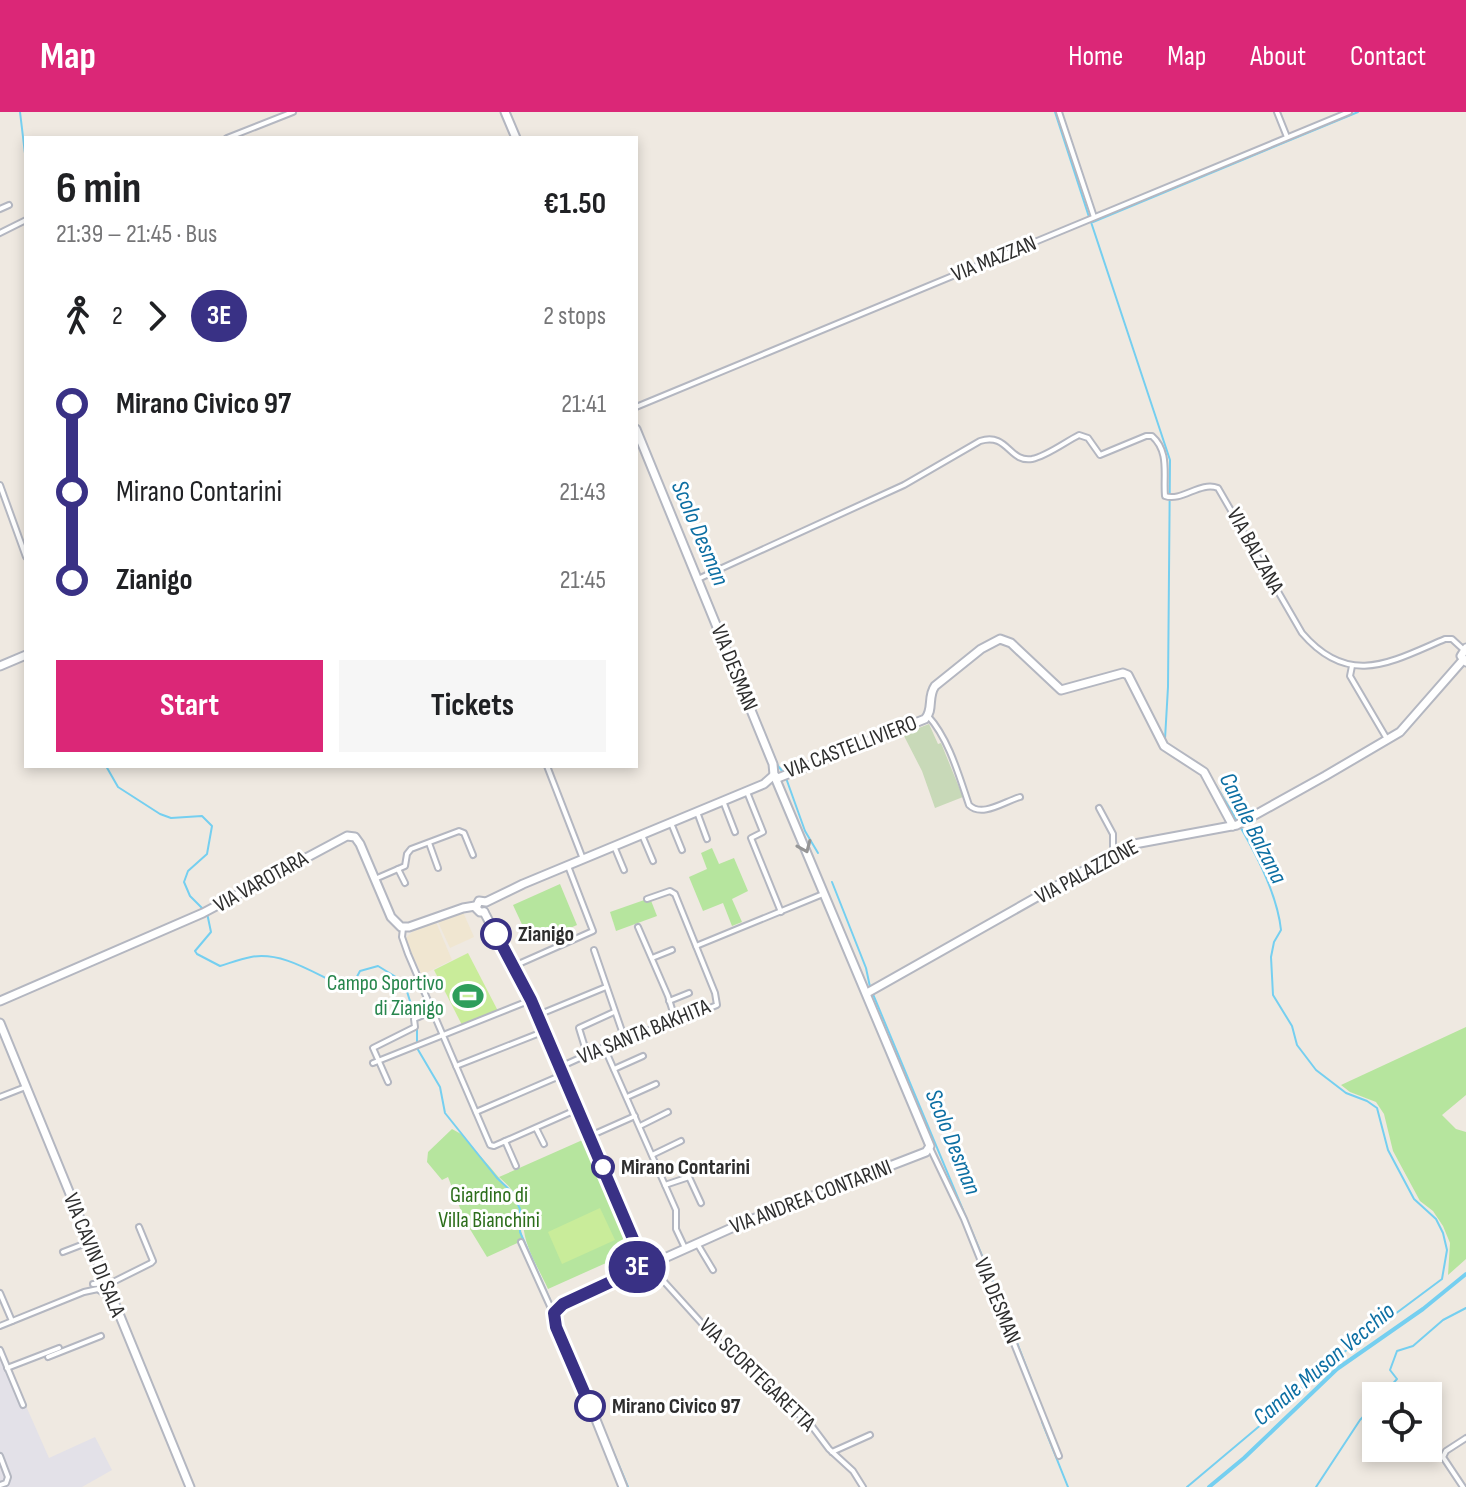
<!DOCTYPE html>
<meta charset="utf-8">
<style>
:root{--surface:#fff;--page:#f6f6f6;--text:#202124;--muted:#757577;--accent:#db2777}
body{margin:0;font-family:"Sofia Sans Condensed",sans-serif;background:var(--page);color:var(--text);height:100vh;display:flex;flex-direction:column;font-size:30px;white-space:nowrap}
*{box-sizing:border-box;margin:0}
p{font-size:26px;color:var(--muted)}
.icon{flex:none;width:44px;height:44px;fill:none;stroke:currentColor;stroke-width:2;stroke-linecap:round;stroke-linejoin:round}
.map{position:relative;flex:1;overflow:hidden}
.panel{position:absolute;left:24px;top:24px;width:614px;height:632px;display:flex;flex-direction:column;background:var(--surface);border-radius:0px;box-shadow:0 4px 12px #0003}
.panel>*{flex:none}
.badge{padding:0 16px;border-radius:26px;font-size:28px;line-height:52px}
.fabs{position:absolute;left:1362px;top:1270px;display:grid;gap:16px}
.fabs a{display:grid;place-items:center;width:80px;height:80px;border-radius:0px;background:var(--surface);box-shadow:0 4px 12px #0003;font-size:40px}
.map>.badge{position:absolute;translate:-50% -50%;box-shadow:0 0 0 4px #fff}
.legs{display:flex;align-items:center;gap:12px;height:88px;padding:0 32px;font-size:26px}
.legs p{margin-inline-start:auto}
.headline{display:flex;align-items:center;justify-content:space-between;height:136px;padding:0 32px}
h1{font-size:44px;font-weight:700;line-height:60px}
.cta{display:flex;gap:16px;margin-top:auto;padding:16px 32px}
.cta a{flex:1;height:92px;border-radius:0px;background:var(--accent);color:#fff;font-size:32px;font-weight:700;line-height:92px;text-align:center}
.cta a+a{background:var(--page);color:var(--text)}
ul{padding:0 32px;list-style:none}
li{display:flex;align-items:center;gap:28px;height:88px;font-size:30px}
li i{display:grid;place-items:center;width:12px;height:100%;margin:0 10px;background:currentColor}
li i::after{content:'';width:20px;height:20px;margin:-10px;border:6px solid;border-radius:50%;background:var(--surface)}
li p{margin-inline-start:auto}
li:first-child i{background:linear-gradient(#0000 50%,currentColor 0)}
li:last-child i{background:linear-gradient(currentColor 50%,#0000 0)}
header{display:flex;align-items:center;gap:48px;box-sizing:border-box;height:112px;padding:0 40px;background:var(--accent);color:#fff}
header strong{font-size:38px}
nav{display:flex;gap:44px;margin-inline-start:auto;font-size:28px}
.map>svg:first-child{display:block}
.industrial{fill:#e3e1e8}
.education{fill:#f0e6d1}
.green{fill:#b6e59e}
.cemetery{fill:#c8d9b8}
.pitch{fill:#c9ec9a}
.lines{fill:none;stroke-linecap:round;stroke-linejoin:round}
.stream{stroke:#75cff0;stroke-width:2}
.canal{stroke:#75cff0;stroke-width:4}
.street-casing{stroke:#b4b7c1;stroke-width:8}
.secondary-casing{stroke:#b4b7c1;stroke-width:11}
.street{stroke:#fff;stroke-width:4}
.secondary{stroke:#fff;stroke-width:7}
.oneway{stroke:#969696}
.line-1-casing{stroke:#fff;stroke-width:18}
.line-1{stroke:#393185;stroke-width:12}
.stop-1-dot{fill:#fff;stroke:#393185;stroke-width:4}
.labels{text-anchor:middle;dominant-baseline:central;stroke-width:6;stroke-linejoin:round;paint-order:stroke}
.street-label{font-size:22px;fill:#2e2e2e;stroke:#fff}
.stop-label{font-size:22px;font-weight:bold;fill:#2e2e2e;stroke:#fff;text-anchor:start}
.leisure-label{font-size:22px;fill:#27864d;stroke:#fff;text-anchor:end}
.park-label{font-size:22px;fill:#2c6e1b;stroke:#fff}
.water-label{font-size:24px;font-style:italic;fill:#0d6fa3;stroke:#fff}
</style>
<header>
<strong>Map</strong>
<nav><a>Home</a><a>Map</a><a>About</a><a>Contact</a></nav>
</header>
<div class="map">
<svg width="1466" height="1375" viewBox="0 0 1466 1375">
<rect width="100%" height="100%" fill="#efe9e1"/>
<!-- industrial -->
<polygon class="industrial" points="0,1244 21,1295 26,1294 49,1346 95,1325 112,1358 82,1375 0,1375"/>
<!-- education -->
<g class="education">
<polygon points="463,800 474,825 450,836 438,810"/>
<polygon points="436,810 452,848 422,863 405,827 412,820"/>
</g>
<!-- green -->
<g class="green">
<polygon points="712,736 719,752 734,746 748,779 732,787 742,810 732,814 723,791 703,799 689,765 707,757 701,741"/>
<polygon points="560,772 577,813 536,831 531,820 526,821 513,793"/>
<polygon points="650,786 657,804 616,819 610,800"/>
<polygon points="1466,915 1466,983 1442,1003 1456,1017 1466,1020 1466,1147 1448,1163 1450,1131 1443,1114 1433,1099 1420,1089 1393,1039 1384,1002 1376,990 1350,980 1341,973"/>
<path d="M452,1017L461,1022C474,1038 516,1081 520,1097C522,1108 519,1118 524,1128L487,1145L465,1109L448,1065L442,1068L427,1050L428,1040Z"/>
<path d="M587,1026L635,1138L548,1177C540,1159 527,1139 524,1119C518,1091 523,1086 499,1065Z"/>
</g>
<!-- cemetery -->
<polygon class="cemetery" points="929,612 938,632 941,631 963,685 935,696 922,659 903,622"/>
<!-- pitch -->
<g class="pitch">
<polygon points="468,841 498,899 462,913 434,858"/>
<polygon points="600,1096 615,1128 562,1152 548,1120"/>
</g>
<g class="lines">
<!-- stream -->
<g class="stream">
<polyline points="20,0 26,50"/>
<polyline points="509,0 520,26"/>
<polyline points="1055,0 1089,105"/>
<polyline points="1091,110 1170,348 1168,575 1165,627"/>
<polyline points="1093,110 1358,0"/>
<polyline points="667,383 778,654 783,660"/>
<polyline points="1187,645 1204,657"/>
<polyline points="106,654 118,675 160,702 171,706 202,704 212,714 207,742 188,759 184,770 190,784 203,797"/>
<polyline points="786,666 805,719 818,741"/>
<polyline points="832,770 866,856 870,875 1003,1194 1044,1301"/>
<path d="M207,801L211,820L195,839L197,842L220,854C230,851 240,847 251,845C285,839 317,864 347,876L352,874L360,859L378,854L404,870L415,905"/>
<polyline points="417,915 417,936 440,975 445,1001 497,1066 512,1080 520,1097 520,1120 555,1199"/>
<polyline points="1382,1284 1397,1267 1390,1258 1397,1239 1413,1234 1443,1208 1466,1196"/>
<polyline points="594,1294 628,1375"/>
<polyline points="1042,1310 1068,1375"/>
<path d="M1187,1375L1294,1285L1316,1261L1442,1167L1447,1138L1443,1121L1436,1107L1414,1087L1388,1038L1377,996L1367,989L1346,981L1316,958L1297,933L1292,914L1273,883L1271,845L1274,830L1281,818C1276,770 1239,712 1215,672"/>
<polyline points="1316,1375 1360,1308 1376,1291"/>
</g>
<!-- canal -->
<polyline class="canal" points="1209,1375 1244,1346 1337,1257 1423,1197 1466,1162"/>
<!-- street casing -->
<g class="street-casing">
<g id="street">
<polyline points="1059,0 1094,105"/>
<polyline points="1277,0 1287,25"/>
<polyline points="227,26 293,0"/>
<polyline points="0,97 9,93"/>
<polyline points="0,121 26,108"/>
<polyline points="636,295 1349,0"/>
<polyline points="0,373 26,445"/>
<path d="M698,467L904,373L980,329C1008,320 1009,351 1032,347C1047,344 1065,330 1079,323L1088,326L1100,343L1146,324H1152C1170,340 1163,363 1165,384C1182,390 1200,369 1218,376L1302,521C1349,576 1391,550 1445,527H1452L1464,538"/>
<polyline points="1352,554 1350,564 1387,627"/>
<path d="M928,604C949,627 959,664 969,693C982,706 1005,689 1020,685"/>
<polyline points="547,654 583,747"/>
<polyline points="747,680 763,720 751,726 781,800"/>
<polyline points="723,689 735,720"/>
<polyline points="1099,696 1113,722 1113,742"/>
<polyline points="697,700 707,727"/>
<polyline points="671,711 682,738"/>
<polyline points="642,723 653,749"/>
<polyline points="429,731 438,756"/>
<polyline points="614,734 624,758"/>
<polyline points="398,757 405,771"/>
<polyline points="375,767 405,754 407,742 411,737 459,719 464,721 473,743"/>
<polyline points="638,815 668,884 676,910"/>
<polyline points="403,816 402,825 408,842 490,1033 494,1034 578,997"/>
<polyline points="696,834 823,782"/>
<polyline points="594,838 624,925"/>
<polyline points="652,846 672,838"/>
<polyline points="514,854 593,819 568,754"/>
<polyline points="669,889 689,881"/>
<polyline points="538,903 606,875"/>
<polyline points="604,935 676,1098 676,1117 685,1136"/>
<polyline points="587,942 579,916 614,900"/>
<polyline points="373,951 531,888"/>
<polyline points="456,954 545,919"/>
<polyline points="560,955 635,921 663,915 717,893 715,881 675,782 670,779 647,787"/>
<polyline points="614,957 643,944"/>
<polyline points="388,970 373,936 415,915 414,907 433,899"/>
<polyline points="0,985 23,976"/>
<polyline points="627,985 656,972"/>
<polyline points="476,1000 562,963"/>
<polyline points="640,1014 668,1000"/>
<polyline points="536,1016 544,1032"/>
<polyline points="590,1024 635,1004"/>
<polyline points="505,1029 516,1054"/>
<polyline points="930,1036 964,1107 1059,1344"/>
<polyline points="652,1043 681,1029"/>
<polyline points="665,1073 689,1065 701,1091"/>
<polyline points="521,1130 554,1203"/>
<polyline points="698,1133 713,1158"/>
<polyline points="63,1140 89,1130"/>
<polyline points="649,1153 736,1249 811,1313 829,1337 853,1359 863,1375"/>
<polyline points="93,1172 111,1171 151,1151 153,1149 139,1115"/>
<polyline points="99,1178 106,1183 116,1202"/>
<polyline points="0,1181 12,1209"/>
<polyline points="0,1214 84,1180 98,1177 106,1171"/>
<polyline points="0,1238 23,1293"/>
<polyline points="48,1245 101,1224"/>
<polyline points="7,1256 59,1236"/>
<polyline points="832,1340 870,1323"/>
<polyline points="0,1344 8,1365 6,1371 0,1373"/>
<polyline points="1463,1375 1443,1345 1446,1339 1466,1326"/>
</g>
</g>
<!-- secondary casing -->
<g class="secondary-casing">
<g id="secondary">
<polyline points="505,0 516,26"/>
<polyline points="636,317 773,652 774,663 930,1034 926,1040 745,1110 649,1153 639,1151"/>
<polyline points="1466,550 1461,544 1466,536"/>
<polyline points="0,554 26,543"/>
<path d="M774,663L778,666L925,607C934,598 927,585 935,574L981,537L1000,527L1011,531L1061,578L1123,561L1128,563L1164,634L1204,660L1233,714"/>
<polyline points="484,800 531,888 639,1141 639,1151 632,1160 566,1190 554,1203 623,1375"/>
<polyline points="484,800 480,800 476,796 479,789 486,790 523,772 764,672 774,663"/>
<polyline points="867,881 1129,733 1237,713 1325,664 1400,620 1463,548"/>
<polyline points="0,889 203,801 347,724 355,725 360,732 391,805 401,815 409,815 463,796 475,794"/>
<polyline points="0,911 190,1375"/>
</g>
</g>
<!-- street -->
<use href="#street" class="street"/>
<!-- secondary -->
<use href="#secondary" class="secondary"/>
</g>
<!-- one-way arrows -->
<defs><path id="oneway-chevron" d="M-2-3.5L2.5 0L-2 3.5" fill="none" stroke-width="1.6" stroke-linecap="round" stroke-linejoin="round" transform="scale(2)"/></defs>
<use class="oneway" href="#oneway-chevron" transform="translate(805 735) rotate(67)"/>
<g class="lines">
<!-- line-1 casing -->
<g class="line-1-casing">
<polyline id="line-1" points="496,822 531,888 639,1141 639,1151 632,1160 563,1192 554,1201 556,1215 590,1294"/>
</g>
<!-- line-1 -->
<use href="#line-1" class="line-1"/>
</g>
<!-- icons -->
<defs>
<g id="stadium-bare" transform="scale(2.4)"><path d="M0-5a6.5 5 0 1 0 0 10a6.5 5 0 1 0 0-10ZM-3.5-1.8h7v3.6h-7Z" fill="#2e9e5b" stroke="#fff" stroke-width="2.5" paint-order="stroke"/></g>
</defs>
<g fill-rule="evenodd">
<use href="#stadium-bare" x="468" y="884"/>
</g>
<!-- markers -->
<g class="stop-1-dot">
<circle cx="496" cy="822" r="14"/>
<circle cx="603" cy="1055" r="10"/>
<circle cx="590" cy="1294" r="14"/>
</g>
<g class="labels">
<!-- street labels -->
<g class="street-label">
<text transform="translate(994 147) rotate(-22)">VIA MAZZAN</text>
<text transform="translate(1255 439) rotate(61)">VIA BALZANA</text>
<text transform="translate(734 556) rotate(68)">VIA DESMAN</text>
<text transform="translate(851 635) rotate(-21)">VIA CASTELLIVIERO</text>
<text transform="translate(1087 760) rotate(-28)">VIA PALAZZONE</text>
<text transform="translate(261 770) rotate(-29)">VIA VAROTARA</text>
<text transform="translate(644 920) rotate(-22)">VIA SANTA BAKHITA</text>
<text transform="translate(811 1085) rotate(-21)">VIA ANDREA CONTARINI</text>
<text transform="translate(94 1143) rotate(68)">VIA CAVIN DI SALA</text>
<text transform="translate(997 1189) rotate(68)">VIA DESMAN</text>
<text transform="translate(757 1263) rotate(44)">VIA SCORTEGARETTA</text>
</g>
<!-- stop labels -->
<g class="stop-label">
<text x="518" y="822">Zianigo</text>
<text x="621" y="1055">Mirano Contarini</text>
<text x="612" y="1294">Mirano Civico 97</text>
</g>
<!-- leisure labels -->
<g class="leisure-label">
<text x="444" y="871">Campo Sportivo<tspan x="444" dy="25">di Zianigo</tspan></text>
</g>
<!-- park labels -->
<g class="park-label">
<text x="489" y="1083">Giardino di<tspan x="489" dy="25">Villa Bianchini</tspan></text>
</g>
<!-- water labels -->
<g class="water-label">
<text transform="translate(700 421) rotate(67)">Scolo Desman</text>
<text transform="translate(1253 716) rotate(63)">Canale Balzana</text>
<text transform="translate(953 1030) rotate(68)">Scolo Desman</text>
<text transform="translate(1324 1252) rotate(-40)">Canale Muson Vecchio</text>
</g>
</g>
</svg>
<div class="fabs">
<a><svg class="icon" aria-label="locate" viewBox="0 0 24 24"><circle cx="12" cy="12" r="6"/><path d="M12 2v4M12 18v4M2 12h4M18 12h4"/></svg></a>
</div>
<b class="badge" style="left:637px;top:1155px;background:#393185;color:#fff">3E</b>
<section class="panel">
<div class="headline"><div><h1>6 min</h1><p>21:39 – 21:45 · Bus</p></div><b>€1.50</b></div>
<div class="legs"><svg class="icon" aria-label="walk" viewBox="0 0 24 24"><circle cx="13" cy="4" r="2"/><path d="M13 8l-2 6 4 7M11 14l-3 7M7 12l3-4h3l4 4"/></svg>2<svg class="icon" aria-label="forward" viewBox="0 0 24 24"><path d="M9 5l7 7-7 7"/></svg><b class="badge" style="background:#393185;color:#fff">3E</b><p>2 stops</p></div>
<ul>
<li><i style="color:#393185"></i><b>Mirano Civico 97</b><p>21:41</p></li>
<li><i style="color:#393185"></i><span>Mirano Contarini</span><p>21:43</p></li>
<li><i style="color:#393185"></i><b>Zianigo</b><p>21:45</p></li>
</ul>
<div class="cta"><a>Start</a><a>Tickets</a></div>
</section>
</div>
